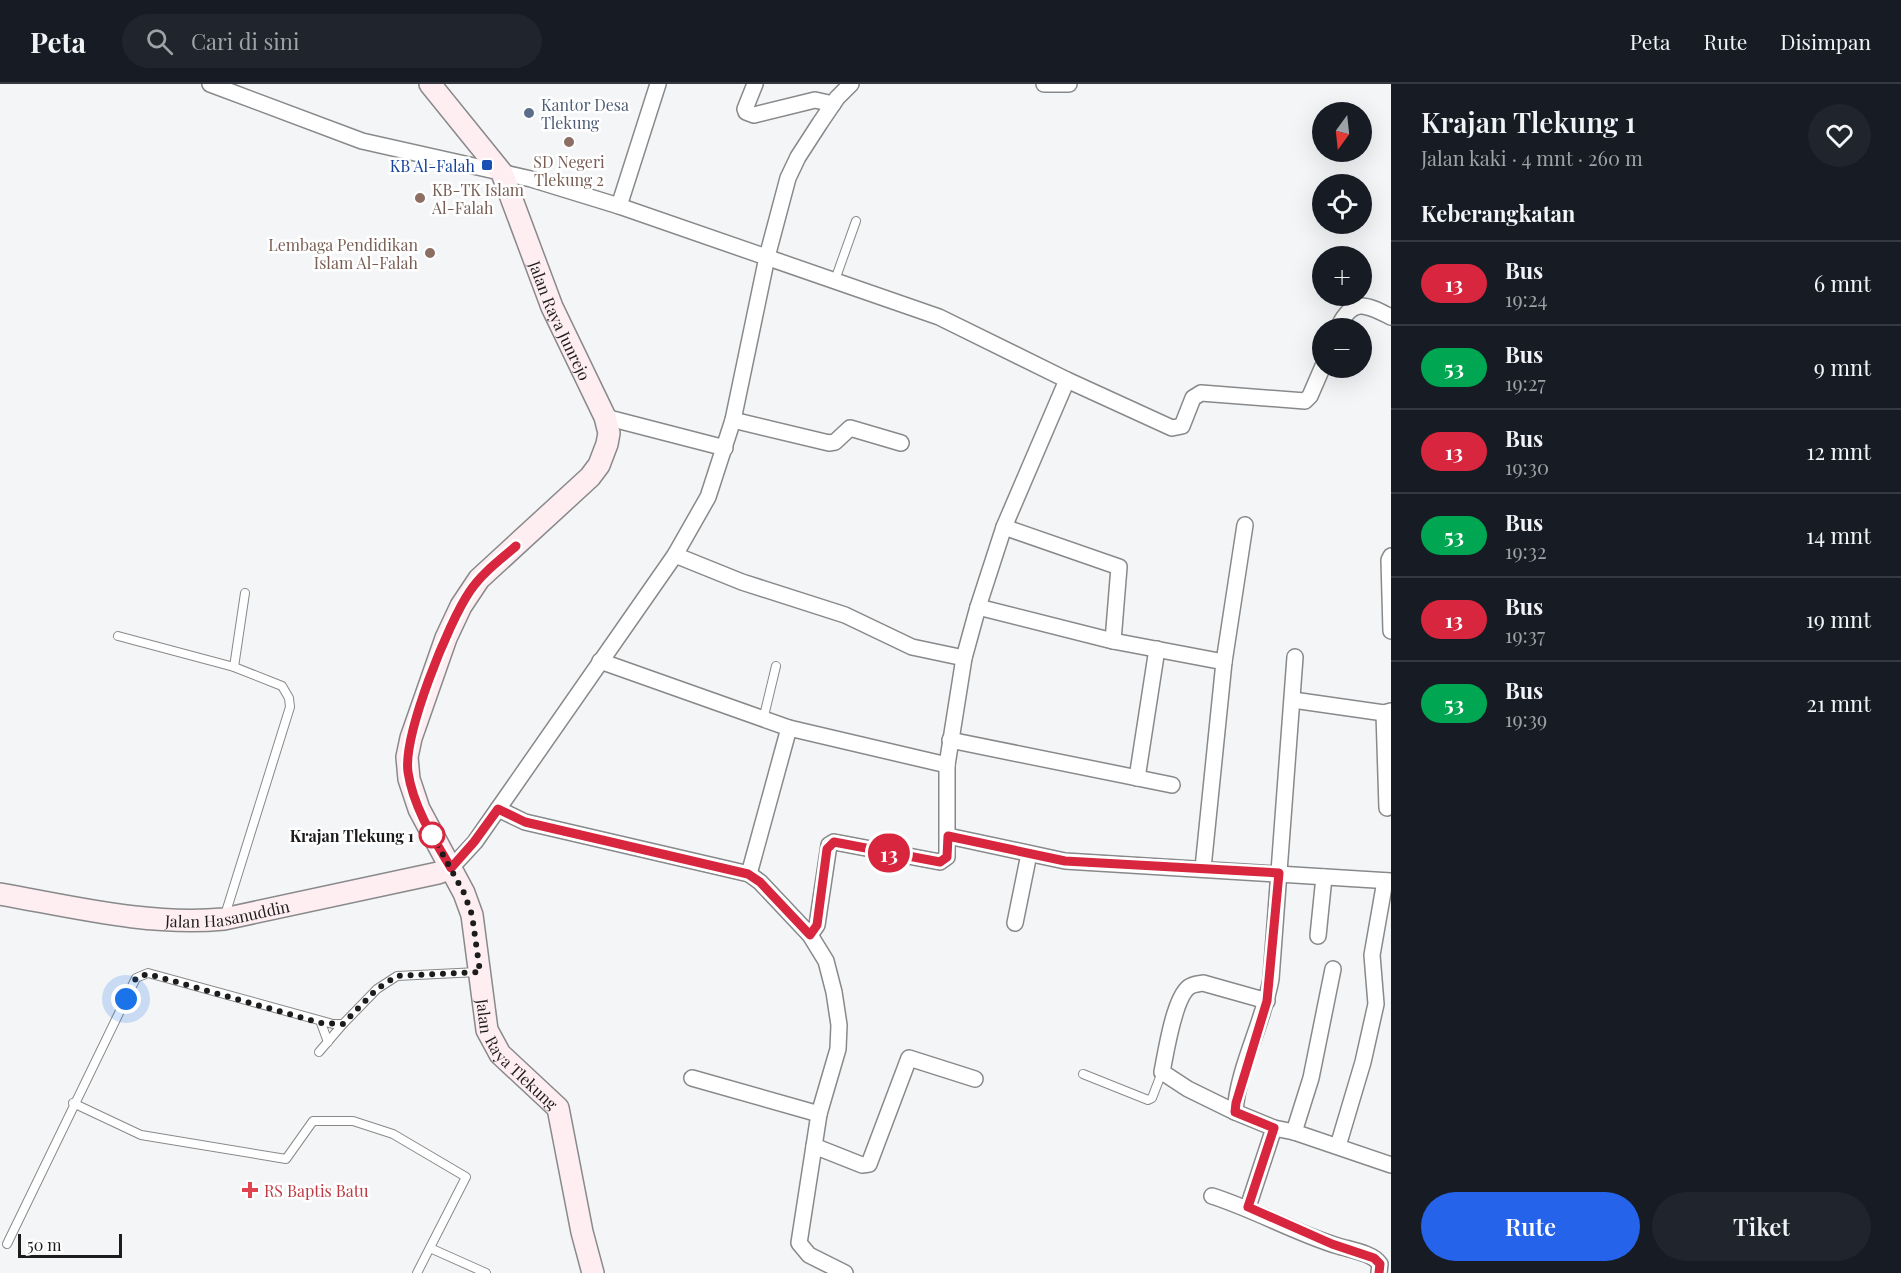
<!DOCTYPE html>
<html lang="id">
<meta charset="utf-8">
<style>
:root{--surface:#171b24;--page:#20242c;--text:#f1f3f6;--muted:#9ea1a6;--line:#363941;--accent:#2563eb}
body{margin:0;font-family:"Playfair Display",serif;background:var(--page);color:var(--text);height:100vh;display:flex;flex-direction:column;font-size:22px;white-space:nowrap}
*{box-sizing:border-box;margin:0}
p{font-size:20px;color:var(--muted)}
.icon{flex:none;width:33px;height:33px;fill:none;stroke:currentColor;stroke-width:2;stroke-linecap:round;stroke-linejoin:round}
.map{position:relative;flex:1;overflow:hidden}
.side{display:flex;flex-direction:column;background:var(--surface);width:510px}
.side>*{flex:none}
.badge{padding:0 12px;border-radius:20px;font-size:21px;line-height:39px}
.needle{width:39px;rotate:195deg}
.fabs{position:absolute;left:1312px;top:18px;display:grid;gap:12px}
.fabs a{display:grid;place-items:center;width:60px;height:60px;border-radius:50%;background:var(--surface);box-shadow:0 6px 24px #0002;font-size:30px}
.scale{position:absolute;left:18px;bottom:15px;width:104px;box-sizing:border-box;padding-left:6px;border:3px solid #1c1c1d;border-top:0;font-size:16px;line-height:21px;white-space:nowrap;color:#1c1c1d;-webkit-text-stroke:4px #fff;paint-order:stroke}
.you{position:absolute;width:30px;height:30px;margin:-15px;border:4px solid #fff;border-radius:50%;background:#1a73e8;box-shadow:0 0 0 9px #1a73e833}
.map>.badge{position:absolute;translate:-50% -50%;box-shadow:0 0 0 3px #fff}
h2{padding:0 30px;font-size:22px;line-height:54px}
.round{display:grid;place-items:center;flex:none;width:63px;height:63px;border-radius:32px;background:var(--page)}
.overview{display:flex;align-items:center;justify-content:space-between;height:102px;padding:0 30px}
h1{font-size:28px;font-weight:600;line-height:45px}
.button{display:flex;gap:12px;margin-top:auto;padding:12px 30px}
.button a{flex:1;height:69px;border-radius:36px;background:var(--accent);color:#fff;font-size:24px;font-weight:600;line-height:69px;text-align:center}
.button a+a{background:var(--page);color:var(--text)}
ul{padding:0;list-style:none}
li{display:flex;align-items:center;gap:18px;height:84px;padding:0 30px;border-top:2px solid var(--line)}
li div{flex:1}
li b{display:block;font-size:22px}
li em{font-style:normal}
li .badge{min-width:66px;font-weight:700;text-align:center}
header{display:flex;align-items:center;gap:36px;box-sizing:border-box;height:84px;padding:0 30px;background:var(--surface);border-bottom:2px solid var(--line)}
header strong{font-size:28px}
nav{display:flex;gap:33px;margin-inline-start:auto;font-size:21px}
.search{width:420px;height:54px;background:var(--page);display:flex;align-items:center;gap:15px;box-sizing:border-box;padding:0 21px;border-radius:33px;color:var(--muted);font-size:22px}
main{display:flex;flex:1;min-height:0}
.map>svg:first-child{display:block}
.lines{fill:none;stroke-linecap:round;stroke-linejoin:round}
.lane-casing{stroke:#88898a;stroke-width:10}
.street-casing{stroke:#88898a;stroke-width:18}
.secondary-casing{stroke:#88898a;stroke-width:24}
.lane{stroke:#fff;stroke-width:8}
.street{stroke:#fff;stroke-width:15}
.secondary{stroke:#feedf1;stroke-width:21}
.line-casing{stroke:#fff;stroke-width:14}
.line{stroke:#d7263d;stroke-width:9}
.walk{stroke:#1c1c1d;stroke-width:6;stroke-dasharray:0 10.8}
.service-dot{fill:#5c6f8a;stroke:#fff;stroke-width:2}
.education-dot{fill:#8d6e63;stroke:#fff;stroke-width:2}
.transit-dot{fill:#1a4fb4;stroke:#fff;stroke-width:2}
.stop-dot{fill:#fff;stroke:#d7263d;stroke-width:3}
.health-dot{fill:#e0444e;stroke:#fff;stroke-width:2}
.labels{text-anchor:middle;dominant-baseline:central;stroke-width:5;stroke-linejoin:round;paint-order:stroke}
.service-label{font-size:16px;fill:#4e5e75;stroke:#fff;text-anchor:start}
.education-label{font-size:16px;fill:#785e54;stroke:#fff}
.transit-label{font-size:16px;fill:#164399;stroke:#fff;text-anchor:end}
.street-label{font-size:16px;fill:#1c1c1d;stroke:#fff}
.stop-label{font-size:16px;font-weight:bold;fill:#1c1c1d;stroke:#fff;text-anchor:end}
.health-label{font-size:16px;fill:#be3a42;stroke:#fff;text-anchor:start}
</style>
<header>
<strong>Peta</strong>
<div class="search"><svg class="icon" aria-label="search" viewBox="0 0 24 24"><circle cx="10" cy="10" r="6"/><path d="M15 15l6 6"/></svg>Cari di sini</div>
<nav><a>Peta</a><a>Rute</a><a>Disimpan</a></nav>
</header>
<main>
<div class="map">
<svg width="1391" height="1189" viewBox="0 0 1391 1189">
<rect width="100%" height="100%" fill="#f4f5f7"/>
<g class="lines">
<!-- lane casing -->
<g class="lane-casing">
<g id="lane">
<polyline points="835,196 856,137"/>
<polyline points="118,552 234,583 282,602 289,614 290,623 225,831"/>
<polyline points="234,583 245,509"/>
<polyline points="763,636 776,582"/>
<polyline points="321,939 328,958"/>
<polyline points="319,968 343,940"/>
<polyline points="1083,990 1148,1016 1152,1014 1162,988"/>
<polyline points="73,1019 141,1051 286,1075 313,1037 353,1037 393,1050 466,1093 417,1189"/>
<polyline points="7,1160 136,894 148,889 333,940 343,940 377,905 397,892 478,888"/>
<polyline points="430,1164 486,1189"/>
</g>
</g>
<!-- street casing -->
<g class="street-casing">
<g id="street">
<polyline points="210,0 362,57 531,95 619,122 939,233 1067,296 1172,344 1182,342 1193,314 1201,309 1305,317 1310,312 1323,282"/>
<polyline points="755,0 745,25 746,28 754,31 815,16 833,20"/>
<polyline points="1044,0 1069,0"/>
<polyline points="619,122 658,0"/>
<path d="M1338,244C1352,213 1366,220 1391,233"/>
<polyline points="605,333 725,364"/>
<polyline points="733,336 829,359 835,358 850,344 901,359"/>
<polyline points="1004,443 1119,483 1113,557"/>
<polyline points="675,471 742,498 845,531 912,563 964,574"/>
<polyline points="1391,472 1389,476 1391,547"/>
<polyline points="978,523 1113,557 1224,578"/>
<path d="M1295,573L1271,895C1263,940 1238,983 1235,1028L1274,1044L1294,1048L1391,1081"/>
<polyline points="600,577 789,644 947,681"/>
<polyline points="1293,616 1384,629 1391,627"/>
<polyline points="1384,629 1387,724"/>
<polyline points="950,656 1172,701"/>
<polyline points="1137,694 1157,565"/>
<polyline points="498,725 525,738 749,790 760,798 810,851 826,877 834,908 839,941 838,965 819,1030 799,1159 809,1171 845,1189"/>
<polyline points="948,752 1065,777 1391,797"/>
<polyline points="451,784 475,758 675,471 708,413 733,336 767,173 788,94 798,73 820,39 837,14 851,0"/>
<polyline points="1203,784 1224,578 1245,441"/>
<polyline points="749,790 789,644"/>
<polyline points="1015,839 1029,770"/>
<polyline points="810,851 817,841 829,761 834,758 940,778 947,773 947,681 964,574 978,523 1004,443 1067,296"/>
<polyline points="1318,852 1324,793"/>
<polyline points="692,994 819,1030"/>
<path d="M1235,1028L1188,1005L1162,988C1166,968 1174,914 1189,903C1193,900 1198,900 1203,899L1267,917"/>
<polyline points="1294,1048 1311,994 1333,885"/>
<polyline points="814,1062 862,1081 869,1080 909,974 975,995"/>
<polyline points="1338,1062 1363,978 1376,920 1372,871 1385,797"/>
<path d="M1212,1112C1256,1126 1295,1149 1338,1162C1351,1166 1373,1169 1380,1180L1379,1189"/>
<polyline points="1248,1123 1274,1044"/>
</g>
</g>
<!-- secondary casing -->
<g class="secondary-casing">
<g id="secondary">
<path id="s1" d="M430,0L502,89L552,223L605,333L609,349L607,360L599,381L590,393L479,495L461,522L446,554L411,654L407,673L409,695L419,725L464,809L472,831L487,946L500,970L558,1024L582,1148L593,1189"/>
<path id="s2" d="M0,810C74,823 149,842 224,835L438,789L451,784"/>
</g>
</g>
<!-- lane -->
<use href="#lane" class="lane"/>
<!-- street -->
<use href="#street" class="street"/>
<!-- secondary -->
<use href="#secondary" class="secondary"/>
</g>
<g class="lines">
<!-- line casing -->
<g class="line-casing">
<path id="line" d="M516,462C500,476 482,489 470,507C448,539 403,651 408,688C413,722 433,754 451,784L474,758L498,725L525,738L748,790L760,798L810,851L817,841L827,765L834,758L940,778L947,773L948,752L1065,777L1279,789L1267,917L1236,1019L1235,1028L1274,1044L1248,1123L1332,1160L1374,1174L1380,1180L1379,1189"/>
</g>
<!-- line -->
<use href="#line" class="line"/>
<!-- walk -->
<polyline class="walk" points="126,915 136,894 148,890 321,939 343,940 377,905 397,892 480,888 472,831 464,809 431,749 432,751"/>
</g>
<!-- markers -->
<circle class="service-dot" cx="529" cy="29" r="6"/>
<g class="education-dot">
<circle cx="569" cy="58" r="6"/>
<circle cx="420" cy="114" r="6"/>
<circle cx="430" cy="169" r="6"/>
</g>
<rect class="transit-dot" x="481" y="75" width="12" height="12" rx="3"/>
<circle class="stop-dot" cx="432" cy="751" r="12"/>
<path class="health-dot" d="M247 1097h6v6h6v6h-6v6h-6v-6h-6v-6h6z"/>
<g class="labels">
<!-- service labels -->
<g class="service-label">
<text x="541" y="20">Kantor Desa<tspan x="541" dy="18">Tlekung</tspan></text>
</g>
<!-- education labels -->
<g class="education-label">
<text x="569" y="77">SD Negeri<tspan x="569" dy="18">Tlekung 2</tspan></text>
<text x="432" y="105" text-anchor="start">KB-TK Islam<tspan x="432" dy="18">Al-Falah</tspan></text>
<text x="418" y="160" text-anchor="end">Lembaga Pendidikan<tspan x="418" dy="18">Islam Al-Falah</tspan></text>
</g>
<!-- transit labels -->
<g class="transit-label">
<text x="475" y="81">KB Al-Falah</text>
</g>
<!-- street labels -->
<g class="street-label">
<text stroke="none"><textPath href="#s1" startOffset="273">Jalan Raya Junrejo</textPath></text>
<text stroke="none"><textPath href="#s2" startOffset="230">Jalan Hasanuddin</textPath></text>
<text stroke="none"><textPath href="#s1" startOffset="1113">Jalan Raya Tlekung</textPath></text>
</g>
<!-- stop labels -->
<g class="stop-label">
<text x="414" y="751">Krajan Tlekung 1</text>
</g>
<!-- health labels -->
<g class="health-label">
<text x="264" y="1106">RS Baptis Batu</text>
</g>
</g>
</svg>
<div class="fabs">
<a><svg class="needle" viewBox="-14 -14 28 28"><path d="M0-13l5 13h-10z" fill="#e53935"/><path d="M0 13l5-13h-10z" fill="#9ea1a6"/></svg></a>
<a><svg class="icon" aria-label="locate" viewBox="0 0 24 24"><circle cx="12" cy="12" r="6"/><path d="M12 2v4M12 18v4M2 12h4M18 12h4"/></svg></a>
<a>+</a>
<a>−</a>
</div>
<div class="scale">50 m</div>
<div class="you" style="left:126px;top:915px"></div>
<b class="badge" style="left:889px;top:769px;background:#d7263d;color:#fff">13</b>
</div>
<section class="side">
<div class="overview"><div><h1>Krajan Tlekung 1</h1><p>Jalan kaki · 4 mnt · 260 m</p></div><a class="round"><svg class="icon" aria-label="heart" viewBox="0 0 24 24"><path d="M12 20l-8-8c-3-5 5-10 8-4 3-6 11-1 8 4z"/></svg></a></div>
<h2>Keberangkatan</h2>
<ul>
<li><span class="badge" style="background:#d7263d;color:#fff">13</span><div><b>Bus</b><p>19:24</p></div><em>6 mnt</em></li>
<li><span class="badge" style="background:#00a651;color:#fff">53</span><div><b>Bus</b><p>19:27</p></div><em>9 mnt</em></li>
<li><span class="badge" style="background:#d7263d;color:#fff">13</span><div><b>Bus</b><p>19:30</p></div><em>12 mnt</em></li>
<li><span class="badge" style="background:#00a651;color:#fff">53</span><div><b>Bus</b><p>19:32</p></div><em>14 mnt</em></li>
<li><span class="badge" style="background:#d7263d;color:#fff">13</span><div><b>Bus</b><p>19:37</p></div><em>19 mnt</em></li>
<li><span class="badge" style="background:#00a651;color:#fff">53</span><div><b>Bus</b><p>19:39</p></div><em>21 mnt</em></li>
</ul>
<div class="button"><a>Rute</a><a>Tiket</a></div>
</section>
</main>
